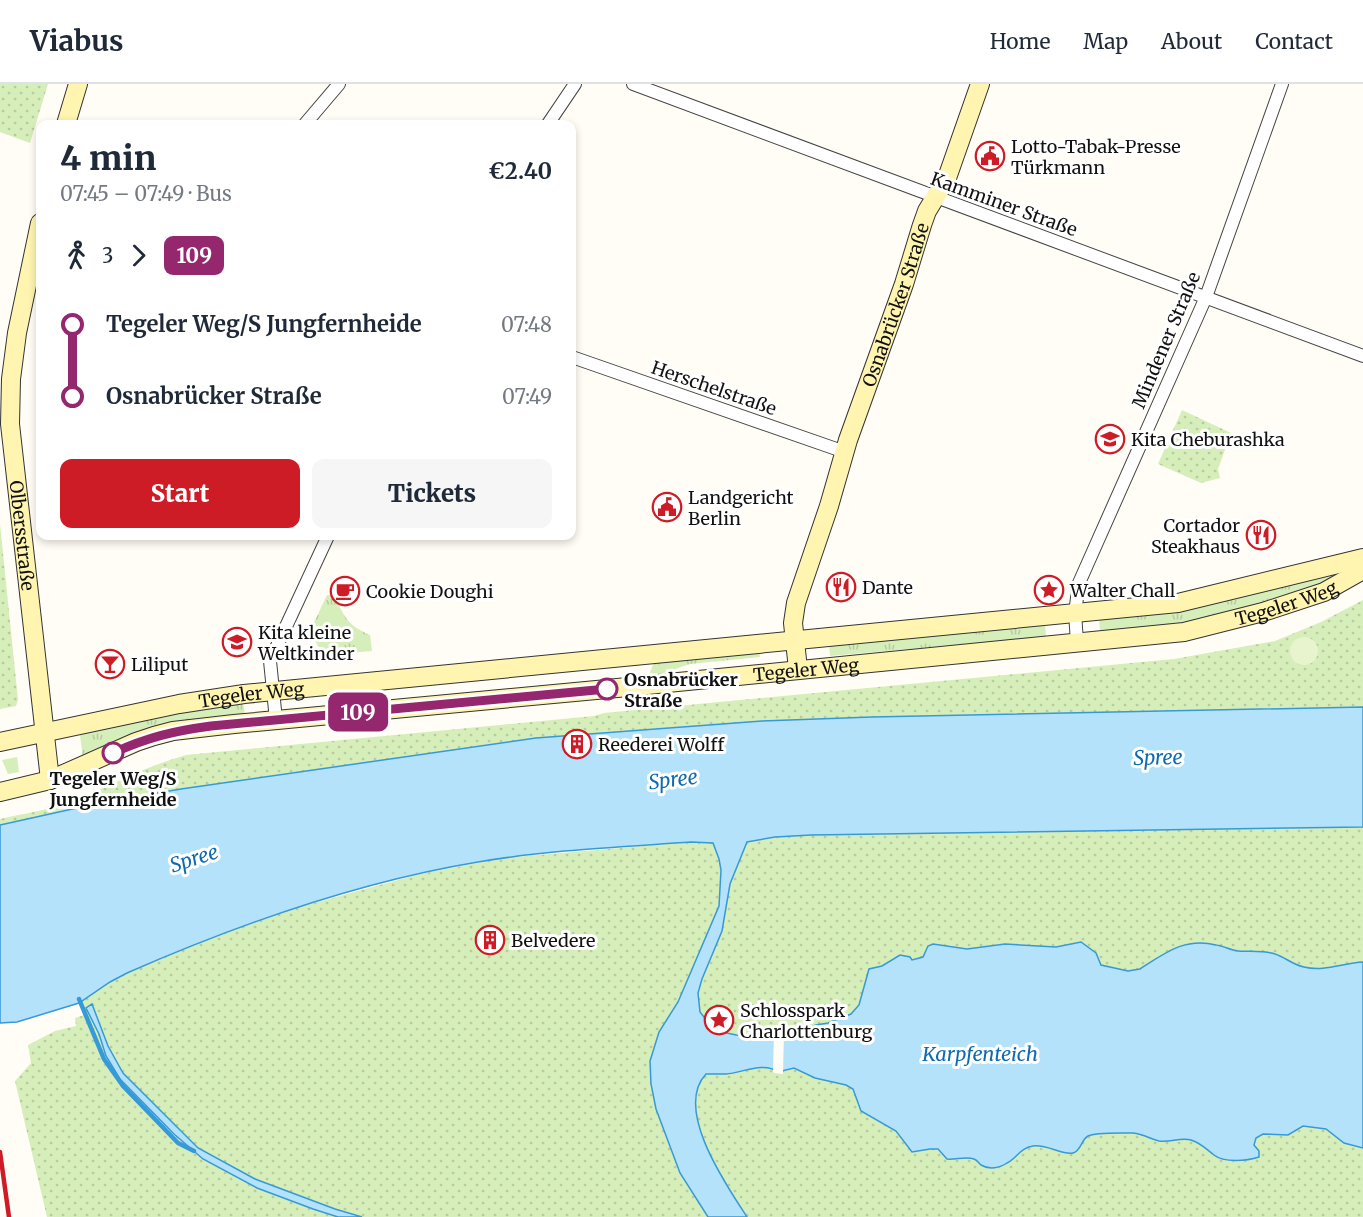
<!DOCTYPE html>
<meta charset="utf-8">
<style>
:root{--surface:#fff;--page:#f6f6f7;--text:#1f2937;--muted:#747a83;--line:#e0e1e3;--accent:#ce1c27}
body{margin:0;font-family:Merriweather,serif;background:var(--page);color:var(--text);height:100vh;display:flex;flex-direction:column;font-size:22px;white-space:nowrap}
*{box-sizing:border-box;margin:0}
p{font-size:20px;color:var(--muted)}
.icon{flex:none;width:33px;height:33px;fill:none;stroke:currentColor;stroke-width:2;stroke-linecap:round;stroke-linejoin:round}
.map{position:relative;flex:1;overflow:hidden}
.details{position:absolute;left:36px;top:36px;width:540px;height:420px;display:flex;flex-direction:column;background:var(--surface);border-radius:12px;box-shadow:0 3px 9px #0003}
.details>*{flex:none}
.badge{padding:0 12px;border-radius:9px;font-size:21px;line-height:39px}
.map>.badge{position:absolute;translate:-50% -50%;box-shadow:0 0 0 3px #fff}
.legs{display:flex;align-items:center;gap:9px;height:66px;padding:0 24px;font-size:20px}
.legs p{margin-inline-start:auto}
.head{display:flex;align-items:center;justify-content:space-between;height:102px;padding:0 24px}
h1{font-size:33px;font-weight:800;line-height:45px}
.button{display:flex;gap:12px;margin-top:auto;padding:12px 24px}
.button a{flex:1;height:69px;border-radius:12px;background:var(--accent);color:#fff;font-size:24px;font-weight:800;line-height:69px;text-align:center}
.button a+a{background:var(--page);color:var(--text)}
ul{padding:0 24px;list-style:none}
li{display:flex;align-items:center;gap:21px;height:72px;font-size:22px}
li i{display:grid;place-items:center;width:9px;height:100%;margin:0 8px;background:currentColor}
li i::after{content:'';width:15px;height:15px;margin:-8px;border:4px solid;border-radius:50%;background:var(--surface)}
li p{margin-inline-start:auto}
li:first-child i{background:linear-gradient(#0000 50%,currentColor 0)}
li:last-child i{background:linear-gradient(currentColor 50%,#0000 0)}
header{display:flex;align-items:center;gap:36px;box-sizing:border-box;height:84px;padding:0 30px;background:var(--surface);border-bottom:2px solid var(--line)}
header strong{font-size:28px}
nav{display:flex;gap:33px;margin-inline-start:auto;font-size:21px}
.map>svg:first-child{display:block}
.grass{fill:url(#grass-tufts)}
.park{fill:url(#park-dots)}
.pitch{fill:#e7f4cd}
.water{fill:#b5e2fb;stroke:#3699d8;stroke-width:1.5}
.pier{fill:#fffdf5}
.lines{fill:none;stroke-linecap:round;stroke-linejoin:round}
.stream{stroke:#3699d8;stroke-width:4.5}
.street-casing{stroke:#444;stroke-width:14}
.secondary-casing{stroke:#333;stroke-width:20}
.street{stroke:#fff;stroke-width:12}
.secondary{stroke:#fff5b0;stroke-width:18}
.rail{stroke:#ce1c27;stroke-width:4.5}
.line-1-casing{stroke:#fff;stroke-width:14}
.line-1{stroke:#95276e;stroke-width:9}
.stop-1-dot{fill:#fff;stroke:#95276e;stroke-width:3}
.labels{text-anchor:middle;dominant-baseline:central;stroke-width:6;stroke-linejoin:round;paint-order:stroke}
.poi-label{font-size:18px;fill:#111;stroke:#fff;text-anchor:start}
.street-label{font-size:18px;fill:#111;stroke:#fff}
.stop-label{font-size:18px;font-weight:bold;fill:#111;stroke:#fff;text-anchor:start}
.water-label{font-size:20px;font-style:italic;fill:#0e6baf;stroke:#fff}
</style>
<header>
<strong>Viabus</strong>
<nav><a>Home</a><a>Map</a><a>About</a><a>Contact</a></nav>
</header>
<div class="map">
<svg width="1363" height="1133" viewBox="0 0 1363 1133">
<defs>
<pattern id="grass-tufts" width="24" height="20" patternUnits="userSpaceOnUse" patternTransform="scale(1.5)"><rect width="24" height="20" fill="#d6eeba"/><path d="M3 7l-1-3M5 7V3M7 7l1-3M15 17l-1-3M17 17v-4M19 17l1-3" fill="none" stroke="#b7cb9f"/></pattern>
<pattern id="park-dots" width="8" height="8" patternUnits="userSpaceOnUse" patternTransform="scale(1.5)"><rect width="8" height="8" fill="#d6eeba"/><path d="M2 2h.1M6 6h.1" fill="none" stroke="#b7cb9f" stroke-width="1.8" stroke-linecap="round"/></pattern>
</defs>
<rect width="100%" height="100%" fill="#fffdf5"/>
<!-- grass -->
<g class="grass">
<polygon points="1350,484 1308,507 1200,536 1159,543 1100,548 1099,535 1197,524"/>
<path d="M327,511H333C346,533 345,540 370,551L372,567L325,571L309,549Z"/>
<polygon points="1045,540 1046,553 830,572 829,560"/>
<polygon points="759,567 760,573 690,580 664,589 649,591 654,578"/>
<polygon points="243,618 245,632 83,675 80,651 166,630"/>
<polygon points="17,673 19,688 8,690 2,676"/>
</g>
<!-- park -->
<g class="park">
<polygon points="0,0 48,0 30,59 0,48"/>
<polygon points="1182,326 1231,349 1218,385 1220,394 1201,399 1158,380"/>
<polygon points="0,440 18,616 16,622 0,625"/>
<path d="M1363,516V623L872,633L762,637L536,654L181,705L104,718L0,741V735C21,730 44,727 64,720C105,705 143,683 186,671L594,632L604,629L1174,575L1275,557L1321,538Z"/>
<polygon points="1363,743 1363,1133 47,1133 15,997 31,979 28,961 55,947 76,942 75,934 84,931 79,919 110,898 127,889 233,845 299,823 420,790 503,774 691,758 746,759 775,753 811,751"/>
</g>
<!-- pitch -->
<circle class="pitch" cx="1304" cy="567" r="14"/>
<!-- water -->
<g class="water">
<path d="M1363,623V743L811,751L775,753L747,758L730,800L722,847L702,895L698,909L700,928L711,942L718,947L736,951L772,954L782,953L816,941L828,939L851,930L859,921L869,885L882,882L900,871L910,873L912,876L923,873L928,862L933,860L967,865L1005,860L1056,863L1081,858L1096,869L1101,881L1128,887L1140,885C1165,869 1185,853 1216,861C1224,862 1230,866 1238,867C1250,868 1263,866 1275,870C1285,873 1293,881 1304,883C1324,888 1343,879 1363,878V1064L1344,1059L1326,1045L1303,1042L1288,1051L1263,1050L1256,1054L1254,1061L1259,1067V1073C1247,1077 1224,1079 1214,1071C1206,1065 1201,1059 1191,1056C1180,1053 1170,1059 1159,1057C1150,1055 1144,1050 1133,1049C1124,1049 1095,1048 1088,1052C1081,1056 1081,1067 1073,1069C1064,1072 1047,1060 1033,1062C1020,1064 1017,1074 1007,1079C1000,1084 989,1086 981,1081C979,1079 977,1076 974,1075C966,1072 955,1076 947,1075L938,1065H930L912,1068L896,1047L861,1027L853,1005L846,1001L815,994L794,984L778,988C764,977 742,989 726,990C719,990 712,990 706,990C673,1025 727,1102 747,1133H708L680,1089L656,1025L651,1000L650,977L659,948L678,918L719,822L721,786L719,775L713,759L691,758C620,763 548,766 478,778C357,798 239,840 127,889L110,898L79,919L17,938L0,939V741L104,718L181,705L536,654L762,637L872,633Z"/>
<polygon points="92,920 108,962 123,989 198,1064 255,1095 335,1125 362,1133 338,1133 313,1125 257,1104 203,1075 174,1050 120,995 106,972 99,950 86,924"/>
</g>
<!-- pier -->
<polygon class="pier" points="784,949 783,990 775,989 773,988 774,950"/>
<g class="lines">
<!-- stream -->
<polyline class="stream" points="79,915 104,975 123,1002 178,1059 194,1067"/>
<!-- street casing -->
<g class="street-casing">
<g id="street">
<polyline points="633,0 1363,272"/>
<polyline points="305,40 339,0"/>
<polyline points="548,40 575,0"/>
<polyline points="572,273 845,368"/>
<polyline points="1077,558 1075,529 1079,499 1206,213 1282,0"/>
<polyline points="276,636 270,577 328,452"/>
</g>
</g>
<!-- secondary casing -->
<g class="secondary-casing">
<g id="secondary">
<polyline points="66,40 78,0"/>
<path id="s1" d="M40,139L17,249L11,295L10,340L50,696"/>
<path id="s2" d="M798,585L793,539L796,519L829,422L848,356L904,200L922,141L927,127L947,94L980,0"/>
<path id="s3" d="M0,658L179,620L244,610L1178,519L1363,474"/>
<path id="s4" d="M0,708L50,696L136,658L154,652L173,647L234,640L607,605L1184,548L1263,528L1324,508L1363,486"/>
</g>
</g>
<!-- street -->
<use href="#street" class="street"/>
<!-- secondary -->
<use href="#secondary" class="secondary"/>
<!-- rail -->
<polyline class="rail" points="0,1068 9,1133"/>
</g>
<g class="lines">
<!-- line-1 casing -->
<g class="line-1-casing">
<path id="line-1" d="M113,669C148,653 174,647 211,642L607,605"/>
</g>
<!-- line-1 -->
<use href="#line-1" class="line-1"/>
</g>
<!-- icons -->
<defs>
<g id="civic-ring" transform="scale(1.5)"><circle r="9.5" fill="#fff" stroke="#ce1c27" stroke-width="1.5"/><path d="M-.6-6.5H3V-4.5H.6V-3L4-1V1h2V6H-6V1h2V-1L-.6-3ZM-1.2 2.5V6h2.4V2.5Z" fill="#ce1c27"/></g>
<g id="school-ring" transform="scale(1.5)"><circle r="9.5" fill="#fff" stroke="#ce1c27" stroke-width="1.5"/><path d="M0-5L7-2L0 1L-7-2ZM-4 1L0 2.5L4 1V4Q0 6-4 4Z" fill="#ce1c27"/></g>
<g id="restaurant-ring" transform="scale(1.5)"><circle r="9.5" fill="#fff" stroke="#ce1c27" stroke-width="1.5"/><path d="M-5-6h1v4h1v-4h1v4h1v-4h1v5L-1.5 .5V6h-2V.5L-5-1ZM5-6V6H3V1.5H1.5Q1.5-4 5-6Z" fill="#ce1c27"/></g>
<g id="sight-ring" transform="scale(1.5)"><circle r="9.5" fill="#fff" stroke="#ce1c27" stroke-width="1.5"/><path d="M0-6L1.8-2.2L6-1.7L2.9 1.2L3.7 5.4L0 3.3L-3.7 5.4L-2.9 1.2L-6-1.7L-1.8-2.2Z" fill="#ce1c27"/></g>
<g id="cafe-ring" transform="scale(1.5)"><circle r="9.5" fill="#fff" stroke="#ce1c27" stroke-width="1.5"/><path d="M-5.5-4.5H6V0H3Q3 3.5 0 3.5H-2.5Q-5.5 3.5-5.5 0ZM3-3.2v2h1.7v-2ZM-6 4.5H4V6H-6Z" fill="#ce1c27"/></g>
<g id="bar-ring" transform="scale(1.5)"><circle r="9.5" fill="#fff" stroke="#ce1c27" stroke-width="1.5"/><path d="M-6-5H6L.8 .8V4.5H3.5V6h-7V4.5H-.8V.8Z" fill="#ce1c27"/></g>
<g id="building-ring" transform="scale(1.5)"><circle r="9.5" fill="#fff" stroke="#ce1c27" stroke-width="1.5"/><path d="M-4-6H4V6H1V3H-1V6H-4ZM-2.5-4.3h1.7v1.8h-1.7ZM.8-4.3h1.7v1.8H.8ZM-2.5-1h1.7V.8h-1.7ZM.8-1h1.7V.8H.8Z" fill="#ce1c27"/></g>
</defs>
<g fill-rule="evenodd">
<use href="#civic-ring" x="990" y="72"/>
<use href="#school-ring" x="1110" y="355"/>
<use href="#civic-ring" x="667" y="423"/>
<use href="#restaurant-ring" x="1261" y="451"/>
<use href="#restaurant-ring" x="841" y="503"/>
<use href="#sight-ring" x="1049" y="506"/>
<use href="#cafe-ring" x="345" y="507"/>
<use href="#school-ring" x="237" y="558"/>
<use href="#bar-ring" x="110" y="580"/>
<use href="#building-ring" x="577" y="660"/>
<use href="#building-ring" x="490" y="856"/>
<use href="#sight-ring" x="719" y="936"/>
</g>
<!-- markers -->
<g class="stop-1-dot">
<circle cx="607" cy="605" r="10"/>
<circle cx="113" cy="669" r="10"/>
</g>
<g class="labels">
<!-- poi labels -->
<g class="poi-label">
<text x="1011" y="62">Lotto-Tabak-Presse<tspan x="1011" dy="21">Türkmann</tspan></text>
<text x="1131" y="355">Kita Cheburashka</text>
<text x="688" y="413">Landgericht<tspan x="688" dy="21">Berlin</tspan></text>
<text x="1240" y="441" text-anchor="end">Cortador<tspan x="1240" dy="21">Steakhaus</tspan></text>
<text x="862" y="503">Dante</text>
<text x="1070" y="506">Walter Chall</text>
<text x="366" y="507">Cookie Doughi</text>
<text x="258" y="548">Kita kleine<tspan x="258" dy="21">Weltkinder</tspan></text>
<text x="131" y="580">Liliput</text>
<text x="598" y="660">Reederei Wolff</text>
<text x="511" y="856">Belvedere</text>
<text x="740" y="926">Schlosspark<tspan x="740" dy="21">Charlottenburg</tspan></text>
</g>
<!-- street labels -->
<g class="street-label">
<text transform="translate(1004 120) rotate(20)">Kamminer Straße</text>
<text stroke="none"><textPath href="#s2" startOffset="381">Osnabrücker Straße</textPath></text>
<text transform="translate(1166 256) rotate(-67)">Mindener Straße</text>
<text transform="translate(714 304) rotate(19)">Herschelstraße</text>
<text stroke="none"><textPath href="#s1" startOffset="316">Olbersstraße</textPath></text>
<text stroke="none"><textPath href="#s4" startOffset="1306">Tegeler Weg</textPath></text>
<text stroke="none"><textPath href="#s4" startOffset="820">Tegeler Weg</textPath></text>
<text stroke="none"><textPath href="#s3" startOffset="256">Tegeler Weg</textPath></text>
</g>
<!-- stop labels -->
<g class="stop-label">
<text x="624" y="595">Osnabrücker<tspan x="624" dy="21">Straße</tspan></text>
<text x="113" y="694" text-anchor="middle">Tegeler Weg/S<tspan x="113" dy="21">Jungfernheide</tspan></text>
</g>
<!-- water labels -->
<g class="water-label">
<text transform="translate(1158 673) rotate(-1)">Spree</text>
<text transform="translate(673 695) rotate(-7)">Spree</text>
<text transform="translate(194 774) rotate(-18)">Spree</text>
<text x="980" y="969">Karpfenteich</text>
</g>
</g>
</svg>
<b class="badge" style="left:358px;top:628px;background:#95276e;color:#fff">109</b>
<section class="details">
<div class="head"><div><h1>4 min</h1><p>07:45 – 07:49 · Bus</p></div><b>€2.40</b></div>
<div class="legs"><svg class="icon" aria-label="walk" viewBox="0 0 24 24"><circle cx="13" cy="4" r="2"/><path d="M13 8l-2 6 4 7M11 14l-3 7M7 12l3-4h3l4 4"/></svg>3<svg class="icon" aria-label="forward" viewBox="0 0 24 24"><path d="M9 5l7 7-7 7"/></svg><b class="badge" style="background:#95276e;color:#fff">109</b></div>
<ul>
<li><i style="color:#95276e"></i><b>Tegeler Weg/S Jungfernheide</b><p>07:48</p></li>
<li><i style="color:#95276e"></i><b>Osnabrücker Straße</b><p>07:49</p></li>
</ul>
<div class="button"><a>Start</a><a>Tickets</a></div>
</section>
</div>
